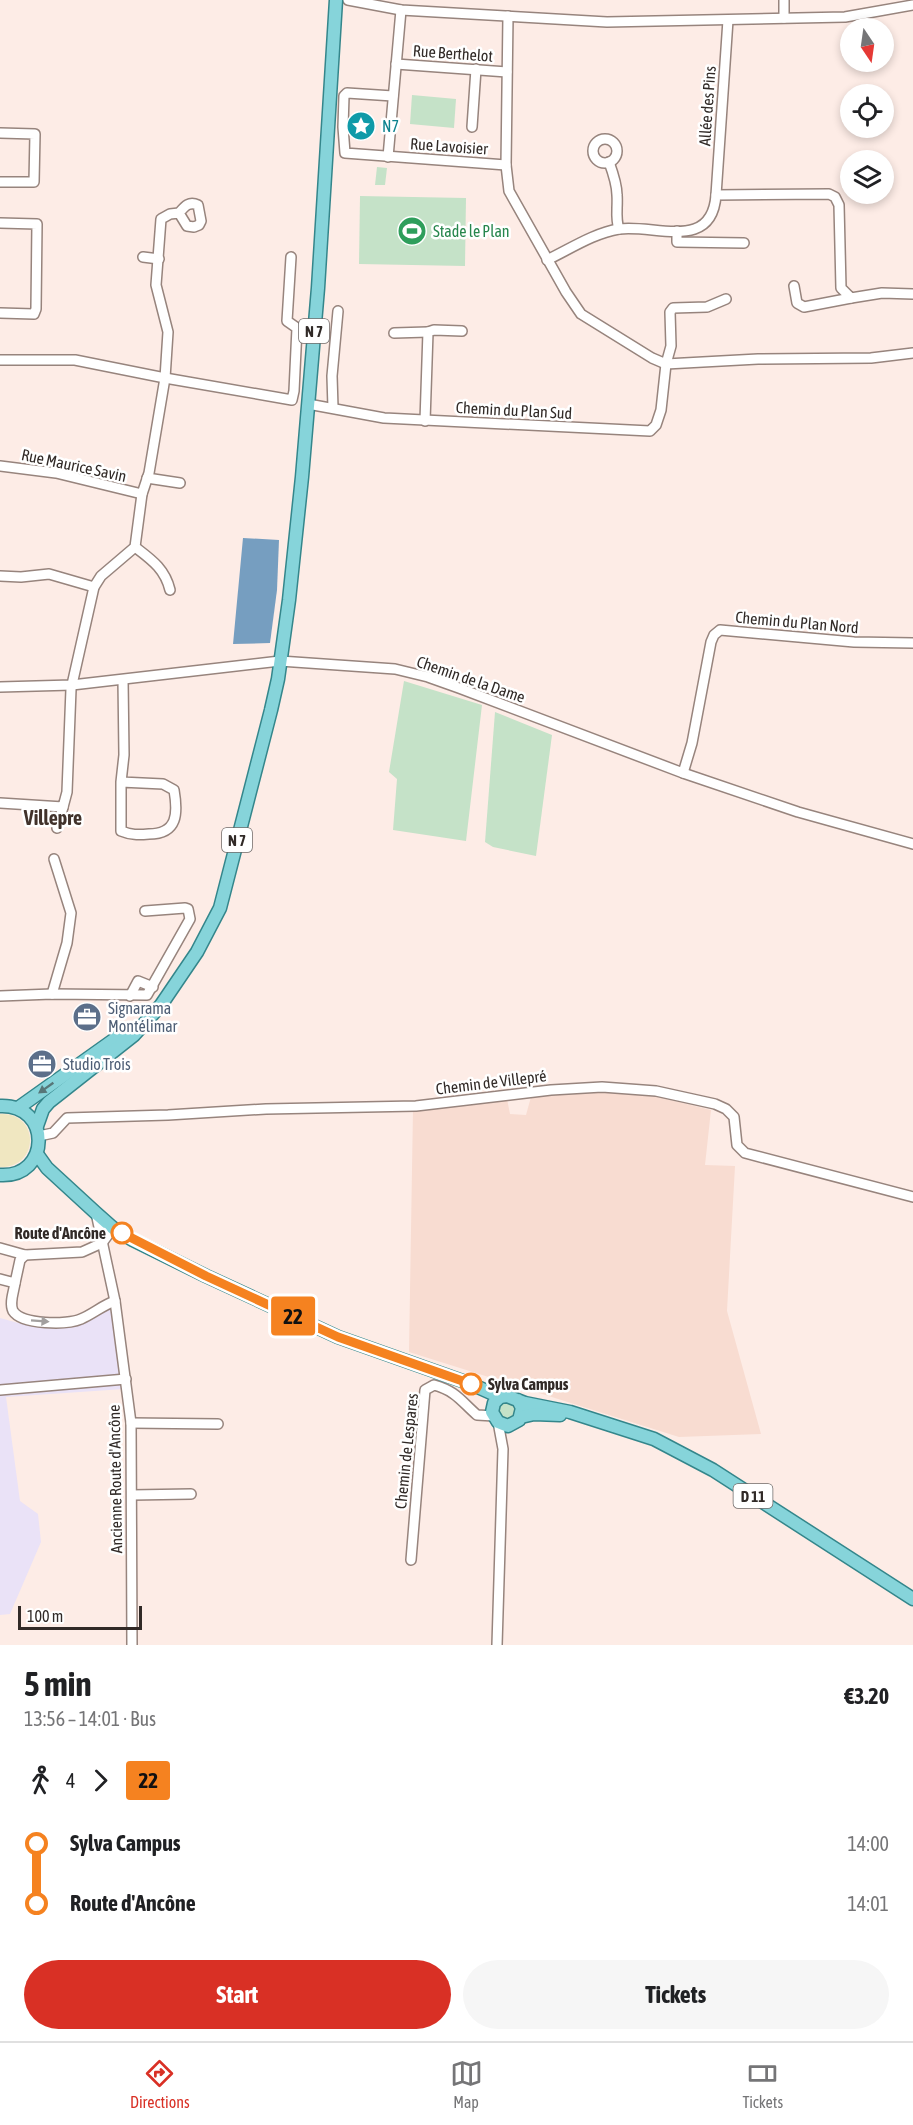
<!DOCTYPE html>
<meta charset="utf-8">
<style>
:root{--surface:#fff;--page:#f6f6f6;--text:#202124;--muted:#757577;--line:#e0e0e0;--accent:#d93025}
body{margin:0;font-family:"Asap Condensed",sans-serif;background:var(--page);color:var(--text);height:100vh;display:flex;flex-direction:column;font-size:22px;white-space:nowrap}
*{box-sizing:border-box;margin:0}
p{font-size:20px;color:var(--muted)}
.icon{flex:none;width:33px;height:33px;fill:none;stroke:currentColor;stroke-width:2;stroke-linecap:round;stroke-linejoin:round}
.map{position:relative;height:1645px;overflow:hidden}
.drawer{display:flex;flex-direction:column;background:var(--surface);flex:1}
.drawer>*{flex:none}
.badge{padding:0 12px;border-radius:4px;font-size:21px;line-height:39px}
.needle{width:39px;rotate:167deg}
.controls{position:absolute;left:840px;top:18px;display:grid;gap:12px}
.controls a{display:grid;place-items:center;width:54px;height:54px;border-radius:50%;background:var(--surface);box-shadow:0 3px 9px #0003;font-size:30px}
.scale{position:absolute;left:18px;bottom:15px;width:124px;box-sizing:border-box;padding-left:6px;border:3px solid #312a27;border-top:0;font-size:16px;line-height:21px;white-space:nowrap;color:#312a27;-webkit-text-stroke:4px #fff;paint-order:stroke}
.map>.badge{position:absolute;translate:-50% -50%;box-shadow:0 0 0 3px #fff}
.legs{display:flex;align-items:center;gap:9px;height:66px;padding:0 24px;font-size:20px}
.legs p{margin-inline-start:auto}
.overview{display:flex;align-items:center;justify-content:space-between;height:102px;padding:0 24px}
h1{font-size:33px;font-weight:700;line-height:45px}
.cta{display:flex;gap:12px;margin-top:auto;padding:12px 24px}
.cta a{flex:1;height:69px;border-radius:36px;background:var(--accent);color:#fff;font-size:24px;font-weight:700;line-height:69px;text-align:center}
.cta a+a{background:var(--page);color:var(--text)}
ul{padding:0 24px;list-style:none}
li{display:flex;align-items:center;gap:21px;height:60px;font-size:22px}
li i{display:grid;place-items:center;width:9px;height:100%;margin:0 8px;background:currentColor}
li i::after{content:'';width:15px;height:15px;margin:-8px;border:4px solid;border-radius:50%;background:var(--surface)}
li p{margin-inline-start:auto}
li:first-child i{background:linear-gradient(#0000 50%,currentColor 0)}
li:last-child i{background:linear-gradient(currentColor 50%,#0000 0)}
.tab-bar{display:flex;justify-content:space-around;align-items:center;height:84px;border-top:2px solid var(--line);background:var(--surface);font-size:16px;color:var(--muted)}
.tab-bar a{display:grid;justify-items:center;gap:3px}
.tab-bar .active{color:var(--accent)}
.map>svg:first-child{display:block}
.industrial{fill:#eae2f7}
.built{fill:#f8dcd1}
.green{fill:#c5e2c8}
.sand{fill:#f0e7c1}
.water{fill:#769ec0}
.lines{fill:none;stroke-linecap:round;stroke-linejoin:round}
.minor-casing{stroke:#97847d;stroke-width:12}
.major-casing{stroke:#34868b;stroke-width:15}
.minor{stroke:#fff;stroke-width:9}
.major{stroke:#86d4da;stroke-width:12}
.oneway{fill:#577678}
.oneway2{fill:#a29f9e}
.line-1-casing{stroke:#fff;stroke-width:14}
.line-1{stroke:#f58220;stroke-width:9}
.stop-1-dot{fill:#fff;stroke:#f58220;stroke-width:3}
.labels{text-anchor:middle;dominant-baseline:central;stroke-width:5;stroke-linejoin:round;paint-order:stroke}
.shield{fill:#fff;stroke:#6f6a68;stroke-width:1.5}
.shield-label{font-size:15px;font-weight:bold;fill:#312a27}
.street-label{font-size:16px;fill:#312a27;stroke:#fff}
.culture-label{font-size:16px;fill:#0d838f;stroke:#fff;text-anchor:start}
.leisure-label{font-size:16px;fill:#27864d;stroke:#fff;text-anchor:start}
.service-label{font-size:16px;fill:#4e5e75;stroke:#fff;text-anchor:start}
.stop-label{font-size:16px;font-weight:bold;fill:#312a27;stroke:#fff;text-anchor:end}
.quarter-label{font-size:20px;font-weight:bold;fill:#41322b;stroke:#fff}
</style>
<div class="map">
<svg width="913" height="1645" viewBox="0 0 913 1645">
<rect width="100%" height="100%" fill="#fdece6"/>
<!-- industrial -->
<polygon class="industrial" points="110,1307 124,1389 6,1397 20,1501 38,1514 41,1542 10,1614 0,1615 0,1318 22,1324 75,1324"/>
<!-- built -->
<polygon class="built" points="604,1091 658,1097 711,1110 705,1165 735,1166 727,1311 761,1434 679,1437 409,1352 413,1109 507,1099 510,1114 526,1115 531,1097 565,1093"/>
<!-- green -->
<g class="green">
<polygon points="412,95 456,99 454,128 410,124"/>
<polygon points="377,167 387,168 385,185 375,185"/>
<polygon points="360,196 466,198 465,266 359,264"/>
<polygon points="404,681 482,705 466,841 393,830 397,779 389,772"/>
<polygon points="495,712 552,735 536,856 493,847 485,842"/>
<polygon points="505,1401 514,1404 517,1410 515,1417 509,1420 500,1417 497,1408"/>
</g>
<!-- sand -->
<path class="sand" d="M0,1114C40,1112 40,1168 0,1167Z"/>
<!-- water -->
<polygon class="water" points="243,538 279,540 277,590 270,643 233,644"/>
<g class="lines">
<!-- minor casing -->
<g class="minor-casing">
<g id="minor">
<polyline points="348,0 401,10 607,22 845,17 913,5"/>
<polyline points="508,16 506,165 509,191 566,292 581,314 652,358 666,364 758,359 871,358 913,353"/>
<polyline points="784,18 784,0"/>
<polyline points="396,64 507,72"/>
<polyline points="393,96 347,93 344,96 343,127 345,153 506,165"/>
<polyline points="472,127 476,69"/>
<polyline points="0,133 35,134 34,182 0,182"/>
<circle cx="605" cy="151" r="12"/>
<polyline points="388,157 401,10"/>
<path d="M609,162C613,173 617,184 617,195C618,207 615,218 619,229"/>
<polyline points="716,195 728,20"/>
<polyline points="0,223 37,224 36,309 34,314 0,313"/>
<polyline points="677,231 677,242 744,243"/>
<polyline points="143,257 159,259"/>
<path d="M547,260C570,249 594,233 619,229C655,224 712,252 716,195L829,194L835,197L839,205L841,288L851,298L882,293L913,294"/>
<polyline points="794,286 797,303 804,307 851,298"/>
<polyline points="394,333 428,332"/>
<polyline points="0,360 75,360 165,378 292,400 294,391 297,328 287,321 291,257"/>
<polyline points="308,404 384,418 650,431 656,425 661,410 666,364 671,346 670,312 673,308 707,307 726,299"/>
<polyline points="333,408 332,376 338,311"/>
<polyline points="425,421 428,332 434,330 462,331"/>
<polyline points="0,466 56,473 142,494"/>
<polyline points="147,478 180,483"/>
<path d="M135,547C152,560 165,569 170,590"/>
<polyline points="0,576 21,577 49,574 94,587"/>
<polyline points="0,687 72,685 280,661 395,669 428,677 459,688 683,773 798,812 913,844"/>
<polyline points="683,773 692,743 711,642 714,635 720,630 854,642 913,643"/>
<path d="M121,782L163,784L174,790C178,813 178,834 149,834C138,835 131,835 121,831V782L124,755L123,680"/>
<path d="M0,803L63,807L67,792L71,689L94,587L101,576L135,547L142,494L149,473L165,378L168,332L156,285L161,219L170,214L179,213C185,206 189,201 198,205L201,221L199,225L194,227L187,226L179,213"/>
<polyline points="57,828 63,807"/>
<polyline points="52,994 67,943 71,913 54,859"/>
<polyline points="0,996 52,994 147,995 190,919 188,909 185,908 145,911"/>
<polyline points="130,996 138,981 153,987"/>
<polyline points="39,1136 53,1133 67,1118 168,1115 266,1109 416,1106 551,1090 602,1087 656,1091 715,1104 726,1109 734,1117 737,1145 745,1153 913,1197"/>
<polyline points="96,1213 115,1301 131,1423 132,1645"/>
<polyline points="0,1248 25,1255 82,1252 102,1243 113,1228"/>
<polyline points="0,1279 15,1283 20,1260 25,1255"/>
<path d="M15,1283C14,1291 9,1303 13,1311C22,1325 67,1325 81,1319C93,1314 103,1305 115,1301"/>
<polyline points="0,1390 126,1379"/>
<polyline points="131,1423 218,1424"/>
<polyline points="132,1495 191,1494"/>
<path d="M411,1560L425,1390L434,1385C456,1391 461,1401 477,1415L494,1416"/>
<polyline points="497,1645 503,1449 498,1422"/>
</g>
</g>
<!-- major casing -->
<g class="major-casing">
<g id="major">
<path d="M0,1106C52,1104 51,1178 0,1175"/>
<polyline points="18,1108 129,1029"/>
<polyline points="37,1126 43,1109 49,1102 134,1035 161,1005 197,952 220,908 271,710 278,679 289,600 302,477 318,288 336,0"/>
<polyline points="37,1154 47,1168 96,1213 113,1228 133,1240 206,1276 338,1337 471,1384 500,1397"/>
<polyline points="518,1400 522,1408 519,1420 508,1426 498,1422 492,1412 494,1403 500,1397 507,1396 525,1403 570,1412 654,1439 713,1470 913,1599"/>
<polyline points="521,1417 534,1414 560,1415"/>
</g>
</g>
<!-- minor -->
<use href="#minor" class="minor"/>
<!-- major -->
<use href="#major" class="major"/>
</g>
<!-- one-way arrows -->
<defs><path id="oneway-solid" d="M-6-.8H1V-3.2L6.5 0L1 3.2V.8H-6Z" transform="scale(1.5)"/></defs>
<use class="oneway" href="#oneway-solid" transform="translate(46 1088) rotate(145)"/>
<use class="oneway2" href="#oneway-solid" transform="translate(40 1321) rotate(4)"/>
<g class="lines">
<!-- line-1 casing -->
<g class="line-1-casing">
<polyline id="line-1" points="122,1233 206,1276 338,1337 471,1384"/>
</g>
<!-- line-1 -->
<use href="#line-1" class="line-1"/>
</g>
<!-- icons -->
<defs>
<g id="sight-disc" transform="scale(1.5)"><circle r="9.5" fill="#0f9aa8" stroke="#fff"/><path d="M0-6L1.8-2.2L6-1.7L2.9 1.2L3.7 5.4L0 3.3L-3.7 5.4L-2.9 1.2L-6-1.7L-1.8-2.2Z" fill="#fff"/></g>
<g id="stadium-disc" transform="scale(1.5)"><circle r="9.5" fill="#2e9e5b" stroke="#fff"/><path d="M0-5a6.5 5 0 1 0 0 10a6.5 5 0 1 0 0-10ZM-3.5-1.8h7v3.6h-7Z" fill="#fff"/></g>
<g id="office-disc" transform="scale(1.5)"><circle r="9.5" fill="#5c6f8a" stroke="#fff"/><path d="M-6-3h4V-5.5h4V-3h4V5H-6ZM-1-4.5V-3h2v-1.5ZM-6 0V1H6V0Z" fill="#fff"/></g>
</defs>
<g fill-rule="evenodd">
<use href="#sight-disc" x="361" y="126"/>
<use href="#stadium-disc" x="412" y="231"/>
<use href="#office-disc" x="87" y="1017"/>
<use href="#office-disc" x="42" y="1064"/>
</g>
<!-- markers -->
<g class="stop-1-dot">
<circle cx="122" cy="1233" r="10"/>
<circle cx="471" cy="1384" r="10"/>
</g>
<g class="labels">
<!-- shield labels -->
<g class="shield">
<rect x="299" y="319" width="30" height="24" rx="4.5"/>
<rect x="222" y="828" width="30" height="24" rx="4.5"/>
<rect x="733.5" y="1484" width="39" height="24" rx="4.5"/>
</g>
<g class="shield-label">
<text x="314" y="331">N 7</text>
<text x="237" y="840">N 7</text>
<text x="753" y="1496">D 11</text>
</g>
<!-- street labels -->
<g class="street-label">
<text transform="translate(453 53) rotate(4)">Rue Berthelot</text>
<text transform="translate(707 106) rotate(-86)">Allée des Pins</text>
<text transform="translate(449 146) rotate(4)">Rue Lavoisier</text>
<text transform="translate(514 410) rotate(3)">Chemin du Plan Sud</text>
<text transform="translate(74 465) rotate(12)">Rue Maurice Savin</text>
<text transform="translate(797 622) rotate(5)">Chemin du Plan Nord</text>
<text transform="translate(471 679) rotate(19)">Chemin de la Dame</text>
<text transform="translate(491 1082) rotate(-7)">Chemin de Villepré</text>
<text transform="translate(406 1451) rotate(-84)">Chemin de Lespares</text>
<text transform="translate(115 1479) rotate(-91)">Ancienne Route d'Ancône</text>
</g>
<!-- culture labels -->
<g class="culture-label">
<text x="382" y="126">N7</text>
</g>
<!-- leisure labels -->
<g class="leisure-label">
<text x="433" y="231">Stade le Plan</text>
</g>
<!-- service labels -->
<g class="service-label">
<text x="108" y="1008">Signarama<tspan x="108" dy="18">Montélimar</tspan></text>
<text x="63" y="1064">Studio Trois</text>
</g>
<!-- stop labels -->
<g class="stop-label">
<text x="106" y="1233">Route d'Ancône</text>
<text x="488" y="1384" text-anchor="start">Sylva Campus</text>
</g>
<!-- quarter labels -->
<g class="quarter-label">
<text x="53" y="817">Villepre</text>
</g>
</g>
</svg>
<div class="controls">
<a><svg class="needle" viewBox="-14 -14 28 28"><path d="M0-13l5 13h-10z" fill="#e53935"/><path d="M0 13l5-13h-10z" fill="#757577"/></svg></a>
<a><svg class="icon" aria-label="locate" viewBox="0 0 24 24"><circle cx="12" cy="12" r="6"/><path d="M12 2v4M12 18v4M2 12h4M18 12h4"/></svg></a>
<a><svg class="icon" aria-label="layers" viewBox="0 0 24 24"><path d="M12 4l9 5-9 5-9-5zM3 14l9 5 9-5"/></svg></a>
</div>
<div class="scale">100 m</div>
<b class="badge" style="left:293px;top:1316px;background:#f58220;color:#111">22</b>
</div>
<section class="drawer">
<div class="overview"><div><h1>5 min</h1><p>13:56 – 14:01 · Bus</p></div><b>€3.20</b></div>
<div class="legs"><svg class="icon" aria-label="walk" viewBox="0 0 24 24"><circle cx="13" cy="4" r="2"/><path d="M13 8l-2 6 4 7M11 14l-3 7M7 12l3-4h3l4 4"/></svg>4<svg class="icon" aria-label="forward" viewBox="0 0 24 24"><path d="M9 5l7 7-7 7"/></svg><b class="badge" style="background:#f58220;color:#111">22</b></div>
<ul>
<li><i style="color:#f58220"></i><b>Sylva Campus</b><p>14:00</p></li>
<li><i style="color:#f58220"></i><b>Route d'Ancône</b><p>14:01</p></li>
</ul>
<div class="cta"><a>Start</a><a>Tickets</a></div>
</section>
<nav class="tab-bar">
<a class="active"><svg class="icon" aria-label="directions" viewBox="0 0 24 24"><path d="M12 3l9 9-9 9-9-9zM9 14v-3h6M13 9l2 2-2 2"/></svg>Directions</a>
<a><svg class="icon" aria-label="map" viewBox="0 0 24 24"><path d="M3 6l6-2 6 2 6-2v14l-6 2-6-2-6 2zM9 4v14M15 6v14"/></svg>Map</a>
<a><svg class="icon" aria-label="tickets" viewBox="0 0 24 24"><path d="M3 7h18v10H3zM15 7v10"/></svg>Tickets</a>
</nav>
